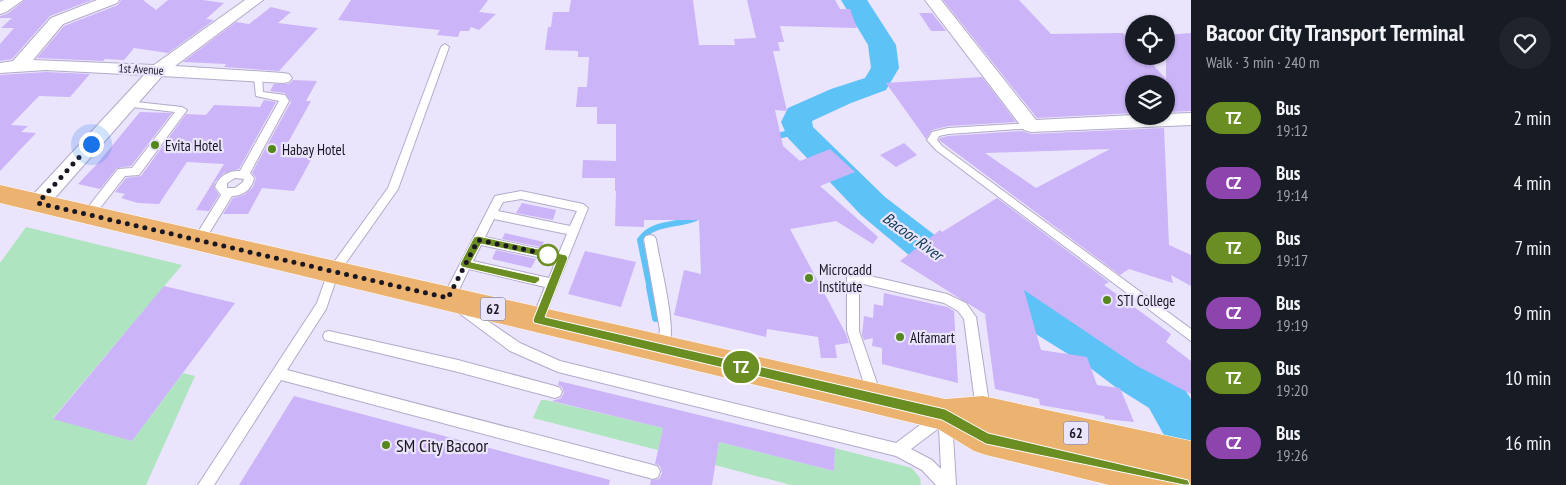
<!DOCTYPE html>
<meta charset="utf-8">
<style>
:root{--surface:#171b24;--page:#20242c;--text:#f1f3f6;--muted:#9ea1a6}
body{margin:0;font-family:"PT Sans Narrow",sans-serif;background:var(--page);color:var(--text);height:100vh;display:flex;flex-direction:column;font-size:19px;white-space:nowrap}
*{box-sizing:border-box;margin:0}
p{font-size:16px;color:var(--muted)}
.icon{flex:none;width:28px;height:28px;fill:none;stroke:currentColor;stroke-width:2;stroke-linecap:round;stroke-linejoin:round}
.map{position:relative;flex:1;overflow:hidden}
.sheet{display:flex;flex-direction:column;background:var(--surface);width:375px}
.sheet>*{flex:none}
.badge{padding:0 10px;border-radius:16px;font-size:18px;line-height:32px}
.buttons{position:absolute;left:1125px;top:15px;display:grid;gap:10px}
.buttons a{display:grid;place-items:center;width:50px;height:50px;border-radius:50%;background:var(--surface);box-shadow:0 1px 4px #0004;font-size:25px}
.you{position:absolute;width:25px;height:25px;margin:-12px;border:4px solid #fff;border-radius:50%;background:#1a73e8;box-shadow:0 0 0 8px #1a73e833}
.map>.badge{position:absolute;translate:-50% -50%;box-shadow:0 0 0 2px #fff}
.round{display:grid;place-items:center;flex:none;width:52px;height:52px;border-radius:26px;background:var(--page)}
.overview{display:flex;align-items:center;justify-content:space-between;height:85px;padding:0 15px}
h1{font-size:24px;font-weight:800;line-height:38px}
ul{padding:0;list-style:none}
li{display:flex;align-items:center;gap:15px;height:65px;padding:0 15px}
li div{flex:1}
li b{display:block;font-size:19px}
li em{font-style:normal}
li .badge{min-width:55px;font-weight:700;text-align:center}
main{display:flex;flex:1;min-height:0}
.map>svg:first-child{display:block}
.green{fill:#aee4c0}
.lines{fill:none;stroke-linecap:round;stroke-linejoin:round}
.stream-far1{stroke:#5dc2f6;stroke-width:6}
.stream{stroke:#5dc2f6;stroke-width:8}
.river{fill:#5dc2f6;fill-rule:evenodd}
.building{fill:#cbb4f7;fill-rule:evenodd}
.service-casing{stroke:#b3aac9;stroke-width:2}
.minor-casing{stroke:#b3aac9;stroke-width:2}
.primary-casing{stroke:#fff;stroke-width:1}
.service{fill:#fff;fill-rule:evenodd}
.minor{fill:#fff;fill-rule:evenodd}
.primary{fill:#ebb270;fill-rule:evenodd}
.line{fill:#6b8e23;stroke:#fff}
.walk{stroke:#1b1722;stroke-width:5;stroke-dasharray:0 9}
.poi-dot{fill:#54871e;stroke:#ebe4fd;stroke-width:2}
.stop-dot{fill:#fff;stroke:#6b8e23;stroke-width:2.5}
.labels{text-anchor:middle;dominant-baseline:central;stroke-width:4.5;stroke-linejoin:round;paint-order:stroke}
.far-street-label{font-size:12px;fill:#1b1722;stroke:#ebe4fd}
.shield{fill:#ebe4fd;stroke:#595464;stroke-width:1}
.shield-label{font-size:14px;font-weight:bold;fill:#1b1722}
.poi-label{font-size:15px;fill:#1b1722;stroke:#ebe4fd;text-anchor:start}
.water-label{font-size:16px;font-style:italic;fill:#0a374c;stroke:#ebe4fd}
.near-poi-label{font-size:18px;fill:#1b1722;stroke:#ebe4fd;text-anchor:start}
</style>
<main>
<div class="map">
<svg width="1191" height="485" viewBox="0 0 1191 485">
<rect width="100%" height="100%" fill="#ebe4fd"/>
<!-- green -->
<g class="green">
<polygon points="26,227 182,265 53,418 132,441 183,373 195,376 146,485 0,485 0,263"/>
<polygon points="541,400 546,400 663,428 658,450 533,418"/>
<polygon points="719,442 834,471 835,448 912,468 920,478 921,485 791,485 715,465"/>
</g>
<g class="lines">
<!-- stream-far1 -->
<g class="stream-far1">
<polyline points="773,137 799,131"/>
<path d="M650,289L640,240C654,220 680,227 700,216"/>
</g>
<!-- stream -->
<polyline class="stream" points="650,287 656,318"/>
<!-- river -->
<polygon class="river" points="841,0 867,0 896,45 899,68 886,90 851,103 812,121 813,127 885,197 936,236 1119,341 1144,360 1179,380 1191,399 1191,462 1175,455 1149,408 1114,386 1089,367 910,256 861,215 788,138 781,122 788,108 831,89 865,78 871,68 868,45"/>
</g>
<!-- building -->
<g class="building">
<polygon points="25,0 92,0 50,16 12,59 0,61 0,44 14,28 1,28 12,18 0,18 0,16 7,14"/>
<polygon points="121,0 143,0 156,10 168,0 203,0 224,3 206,19 214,20 168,53 134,48 124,60 105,59 103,61 37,58 64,26 118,5"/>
<polygon points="351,0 488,0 479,12 496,14 479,30 471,27 469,31 460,31 458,37 437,35 440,30 338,20"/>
<polygon points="571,0 693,0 699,45 735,45 734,39 756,38 747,0 835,0 840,9 850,9 857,28 780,26 784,42 778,42 780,51 773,51 787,111 775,110 783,146 800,161 830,149 855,172 820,186 878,237 873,244 836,221 790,229 846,334 849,343 835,345 837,358 821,358 818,337 767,329 766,337 674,315 684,270 701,274 699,220 644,220 644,227 615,226 616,191 615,191 615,178 582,178 583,160 616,161 616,124 597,124 597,107 576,107 578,87 587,87 589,57 578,57 578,51 545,50 548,27 551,27 553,12 569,12"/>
<polygon points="943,0 1019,0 1051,34 1123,33 1127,38 1134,37 1134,56 1145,56 1166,79 1166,35 1191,33 1191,111 1166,112 1166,84 1134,83 1134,113 1037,118"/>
<polygon points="271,7 291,12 278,23 318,28 279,71 224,67 226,64 183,62 236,22 249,24"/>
<polygon points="919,13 932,13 946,31 931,31"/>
<polygon points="46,72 90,74 70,97 39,96 11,125 28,126 21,132 36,133 0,171 0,75"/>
<polygon points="982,77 1016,122 948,126 932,130 926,139 886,83"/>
<polygon points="293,80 317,81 306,101 311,101 280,157 312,158 294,191 262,188 248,214 223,214 233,198 244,195 253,187 256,178 252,173 291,102 285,93 270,91 274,84 289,84"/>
<polygon points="264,100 276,102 239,169 224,173 215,182 214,188 219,195 209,211 196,210 224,164 187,162 159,204 138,203 121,198 125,194 115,192 126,178 141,176 186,114 206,115 214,105 260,107"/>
<polygon points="140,112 172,113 131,166 117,168 100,189 78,184 97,164"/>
<path d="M1164,128L1169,245L1191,255V286L1171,275L1173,283L1129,269L1120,275L939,140L940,138L948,136L1022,131L1031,134ZM1110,149L1036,188L985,153Z"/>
<polygon points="904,143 917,155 896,167 880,155"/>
<polygon points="997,198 1109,282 1104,285 1171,334 1166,342 1191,361 1191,394 1137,366 1024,290 1041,350 1087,357 1097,385 1120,388 1134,422 1105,419 1104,416 1040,405 1039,399 995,389 985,315 988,316 900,261 940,230 942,232"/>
<polygon points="522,203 556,210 553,220 516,213"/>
<polygon points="505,233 544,242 541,247 502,239"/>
<polygon points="496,250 536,259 531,268 492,259"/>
<polygon points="585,251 636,262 621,307 568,294"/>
<polygon points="164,286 235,303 132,441 53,419"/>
<polygon points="884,293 947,307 954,311 958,383 882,364 882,348 872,346 873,338 864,340 862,335 864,316 873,318 874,304 883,306"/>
<polygon points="559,381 835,448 834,471 719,442 712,485 650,485 651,480 659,479 662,473 660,466 655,464 663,428 552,401 561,398 564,393 562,387 558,385"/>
<polygon points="294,396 610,480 609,485 239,485"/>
</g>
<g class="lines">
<!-- service casing -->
<g class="service-casing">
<g id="service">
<polygon points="445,44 449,47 398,189 338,274 326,309 287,370 653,465 658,467 660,472 658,477 653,479 281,380 214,485 198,485 317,303 329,269 388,188 441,47"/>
<path d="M258,74L262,77L263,92L285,95L289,101L250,173L254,178C252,189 243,196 232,196L203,243H195L193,240L195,237L221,195L215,187C219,176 229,170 240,171L279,101L256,96L254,77ZM235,178L244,179L243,182L235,188H227V183Z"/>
<polygon points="127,101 182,107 187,110 139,175 125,176 93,217 85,217 84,214 85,211 118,169 132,168 175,112 124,106 122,104"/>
<polygon points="1031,123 1036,126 1034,128 948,134 939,136 937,140 942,146 1191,329 1191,341 936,150 927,140 932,132 948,128"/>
<path d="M521,191L583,204L588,208L542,323L538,324L534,323L532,319L545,287L469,269L455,298L456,300L454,304L450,305L444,303L442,299L495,196ZM521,199L577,211L570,226L498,211L503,202ZM494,219L567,234L559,253L485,237ZM481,245L556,261L549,278L473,261Z"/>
<path d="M650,235L654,236L656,239C660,266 678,329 668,352L663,354L658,352L657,348L660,330L644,239L646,236Z"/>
<polygon points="853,272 947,294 966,303 976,317 990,410 988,414 983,416 978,414 976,410 964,319 958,311 944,303 859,283 859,331 881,395 879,399 874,401 869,399 847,331 847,277 849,274"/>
<path d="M463,304L520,343L560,361L896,443L936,413L941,412L950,414L952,419L956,485H936L922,470L896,456L558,372L510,351L459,313L457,309L459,305ZM939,428L941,469L932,460L911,449Z"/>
<polygon points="329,331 458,360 555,386 560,388 562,392 560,396 555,398 458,372 329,341 325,340 323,336 325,332"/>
</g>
</g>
<!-- minor casing -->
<g class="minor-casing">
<g id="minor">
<polygon points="4,0 23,0 6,12 0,14 0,2"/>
<polygon points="97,0 119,0 117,3 63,24 33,60 154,65 245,0 263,0 175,66 283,73 289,74 292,78 289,82 283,83 162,76 46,208 38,211 30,208 27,203 30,198 144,75 46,70 0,73 0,63 13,61 51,18"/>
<polygon points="925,0 941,0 1036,120 1134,115 1166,116 1166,114 1191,113 1191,125 1031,132 1024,130"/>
</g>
</g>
<!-- primary casing -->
<g class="primary-casing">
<polygon id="primary" points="0,185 945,399 983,396 1191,441 1191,485 1109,485 986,455 974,451 938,429 0,203"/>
</g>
<!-- service -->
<use href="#service" class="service"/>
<!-- minor -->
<use href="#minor" class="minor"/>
<!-- primary -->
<use href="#primary" class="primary"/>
</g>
<!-- line -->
<polygon class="line" points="478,236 566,255 568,258 545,317 945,409 988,433 1184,479 1188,480 1190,485 1184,485 986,444 942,420 534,323 533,320 557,260 481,244 471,262 539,277 540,280 535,284 462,267 460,264 474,237"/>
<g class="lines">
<!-- walk -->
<polyline class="walk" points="91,144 38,203 448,298 478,240 551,255 548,255"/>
</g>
<!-- markers -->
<g class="poi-dot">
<circle cx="155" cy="145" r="5"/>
<circle cx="272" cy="149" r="5"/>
<circle cx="809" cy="278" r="5"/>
<circle cx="1107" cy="300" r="5"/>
<circle cx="900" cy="337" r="5"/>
<circle cx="386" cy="445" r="5"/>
</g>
<circle class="stop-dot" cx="548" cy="255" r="10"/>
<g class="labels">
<!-- far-street labels -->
<g class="far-street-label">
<text transform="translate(141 69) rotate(3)">1st Avenue</text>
</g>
<!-- shield labels -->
<g class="shield">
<rect x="480.5" y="297.5" width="25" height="23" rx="4"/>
<rect x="1063.5" y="421.5" width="25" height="23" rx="4"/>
</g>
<g class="shield-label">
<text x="493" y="309">62</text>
<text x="1076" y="433">62</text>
</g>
<!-- poi labels -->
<g class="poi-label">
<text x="165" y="145">Evita Hotel</text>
<text x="282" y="149">Habay Hotel</text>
<text x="819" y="269">Microcadd<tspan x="819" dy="17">Institute</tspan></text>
<text x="1117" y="300">STI College</text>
<text x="910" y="337">Alfamart</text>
</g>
<!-- water labels -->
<g class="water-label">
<text transform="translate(913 236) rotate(36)">Bacoor River</text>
</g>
<!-- near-poi labels -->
<g class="near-poi-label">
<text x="396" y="445">SM City Bacoor</text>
</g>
</g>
</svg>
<div class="buttons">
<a><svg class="icon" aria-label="locate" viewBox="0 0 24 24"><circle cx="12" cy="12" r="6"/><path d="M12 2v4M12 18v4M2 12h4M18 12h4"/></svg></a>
<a><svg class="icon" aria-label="layers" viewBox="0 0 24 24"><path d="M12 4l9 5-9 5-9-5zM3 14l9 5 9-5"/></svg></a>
</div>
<div class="you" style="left:91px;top:144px"></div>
<b class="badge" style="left:741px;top:367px;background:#6b8e23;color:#fff">TZ</b>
</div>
<section class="sheet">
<div class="overview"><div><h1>Bacoor City Transport Terminal</h1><p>Walk · 3 min · 240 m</p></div><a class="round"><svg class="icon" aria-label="heart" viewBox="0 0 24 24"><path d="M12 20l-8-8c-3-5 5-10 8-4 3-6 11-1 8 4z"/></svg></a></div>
<ul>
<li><span class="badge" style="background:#6b8e23;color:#fff">TZ</span><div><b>Bus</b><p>19:12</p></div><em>2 min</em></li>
<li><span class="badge" style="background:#8e44ad;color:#fff">CZ</span><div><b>Bus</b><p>19:14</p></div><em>4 min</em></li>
<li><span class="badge" style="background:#6b8e23;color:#fff">TZ</span><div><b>Bus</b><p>19:17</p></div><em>7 min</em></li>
<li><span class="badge" style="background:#8e44ad;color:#fff">CZ</span><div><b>Bus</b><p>19:19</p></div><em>9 min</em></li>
<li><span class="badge" style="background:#6b8e23;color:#fff">TZ</span><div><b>Bus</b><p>19:20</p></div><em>10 min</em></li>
<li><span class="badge" style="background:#8e44ad;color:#fff">CZ</span><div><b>Bus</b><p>19:26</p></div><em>16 min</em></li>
</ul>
</section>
</main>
